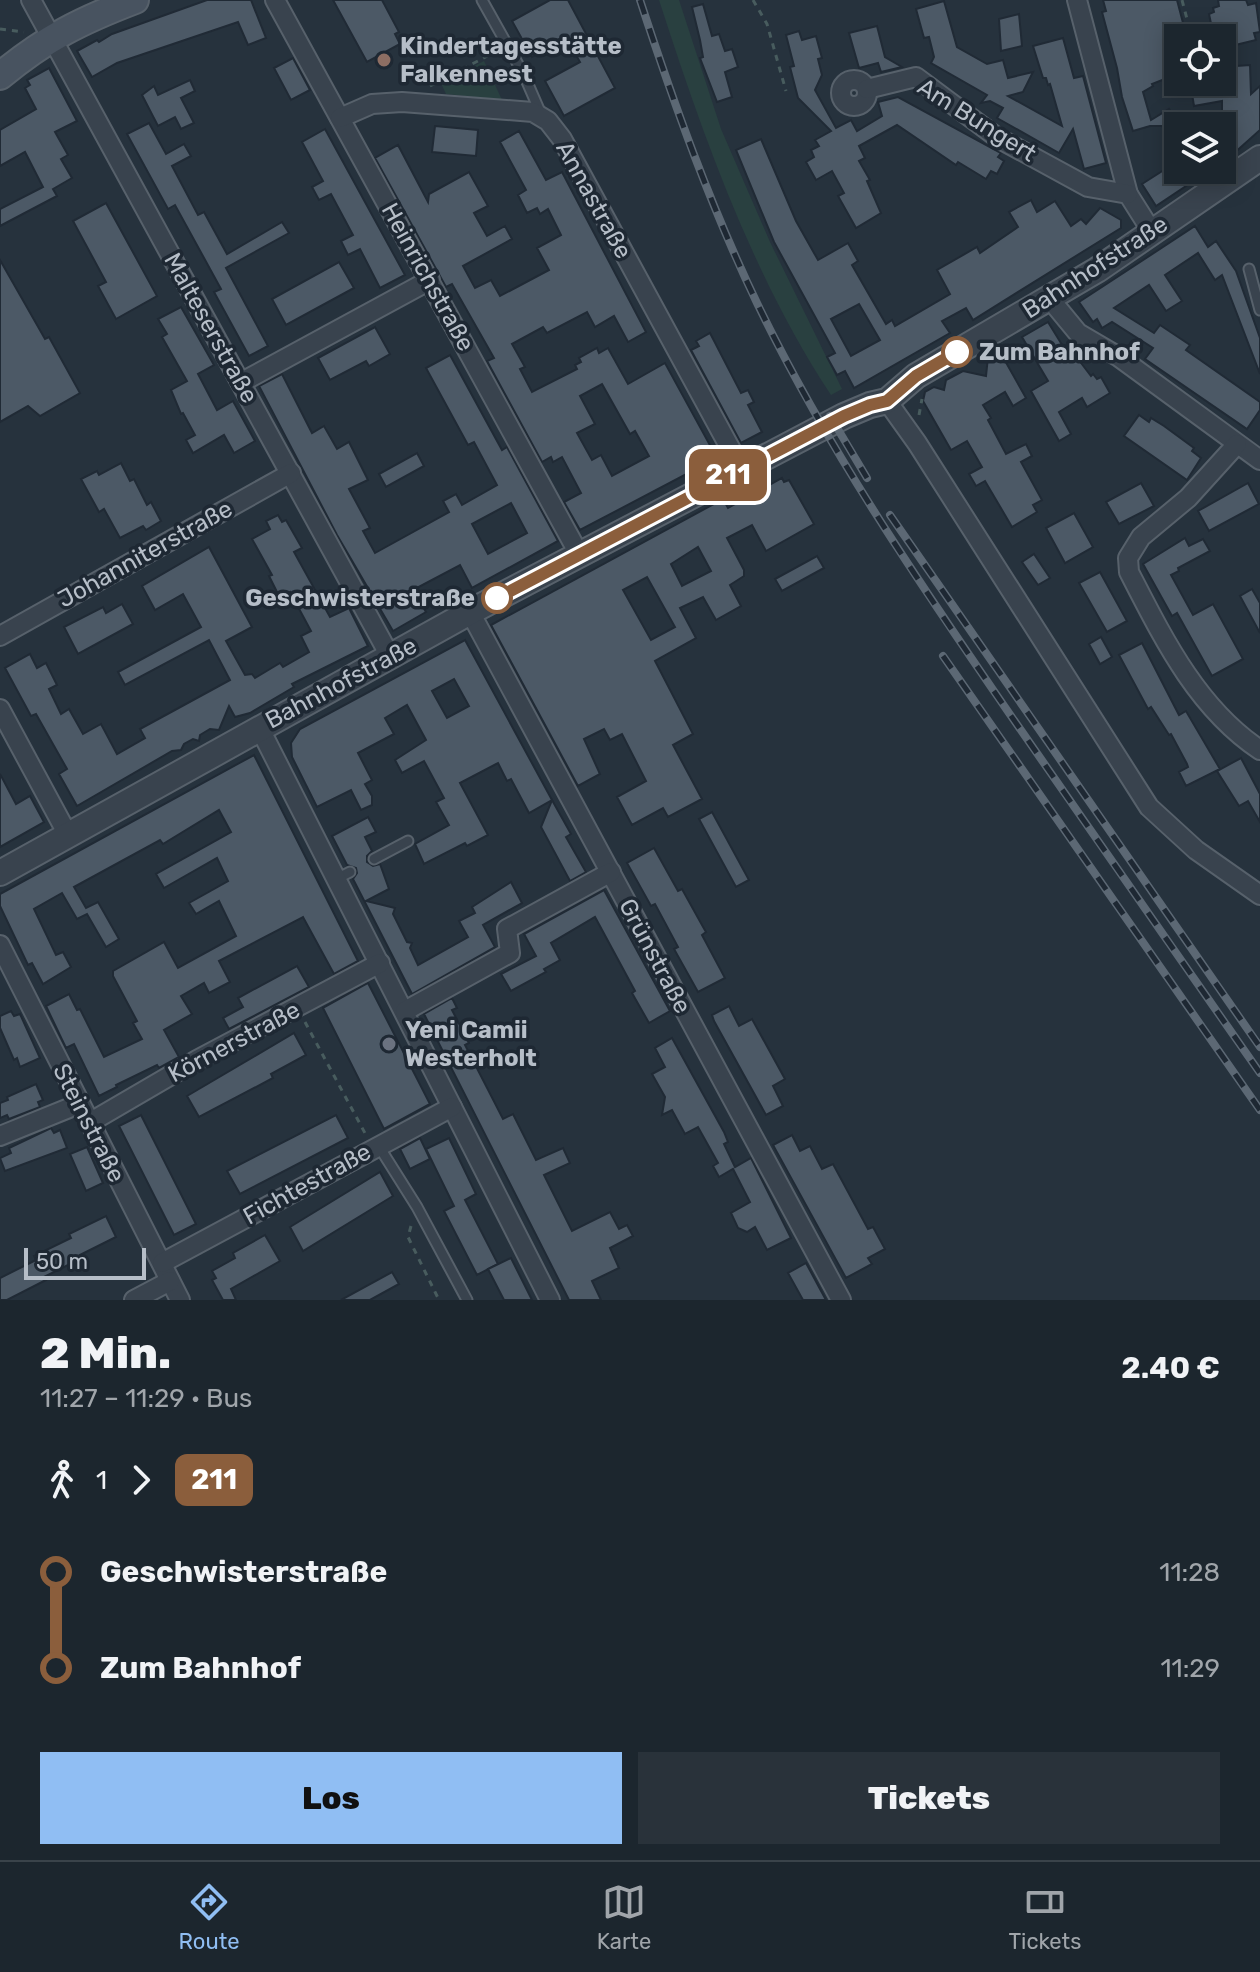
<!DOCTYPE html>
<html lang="de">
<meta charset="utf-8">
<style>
:root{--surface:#1c262e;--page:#29323a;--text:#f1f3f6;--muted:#a0a5aa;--line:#3a434a;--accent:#90bef3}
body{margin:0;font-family:Rubik,sans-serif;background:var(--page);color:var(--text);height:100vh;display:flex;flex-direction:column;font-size:30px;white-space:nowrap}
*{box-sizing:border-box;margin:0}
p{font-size:26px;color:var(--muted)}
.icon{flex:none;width:44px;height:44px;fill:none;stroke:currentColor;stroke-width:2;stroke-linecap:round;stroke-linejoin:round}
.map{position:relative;height:1300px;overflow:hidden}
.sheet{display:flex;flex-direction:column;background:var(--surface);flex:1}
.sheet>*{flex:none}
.badge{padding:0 16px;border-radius:12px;font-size:28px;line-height:52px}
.fabs{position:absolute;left:1164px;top:24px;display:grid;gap:16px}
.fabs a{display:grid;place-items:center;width:72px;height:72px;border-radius:0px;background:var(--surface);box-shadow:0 4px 20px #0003,0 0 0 2px var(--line);font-size:40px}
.scale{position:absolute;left:24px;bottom:20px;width:122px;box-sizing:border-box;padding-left:8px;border:4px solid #b6bec8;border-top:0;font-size:22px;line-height:28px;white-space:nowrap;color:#b6bec8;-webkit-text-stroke:6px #1e2833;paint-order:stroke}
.map>.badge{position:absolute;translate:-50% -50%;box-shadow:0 0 0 4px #fff}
.legs{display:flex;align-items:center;gap:12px;height:88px;padding:0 40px;font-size:26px}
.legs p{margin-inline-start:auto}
.summary{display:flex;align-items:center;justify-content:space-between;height:136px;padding:0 40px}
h1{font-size:44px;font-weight:800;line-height:60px}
.primary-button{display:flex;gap:16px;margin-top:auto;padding:16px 40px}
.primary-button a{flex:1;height:92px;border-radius:0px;background:var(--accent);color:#111;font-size:32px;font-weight:800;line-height:92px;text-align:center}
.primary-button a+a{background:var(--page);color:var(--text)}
ul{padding:0 40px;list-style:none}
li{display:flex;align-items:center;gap:28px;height:96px;font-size:30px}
li i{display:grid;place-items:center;width:12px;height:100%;margin:0 10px;background:currentColor}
li i::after{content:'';width:20px;height:20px;margin:-10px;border:6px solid;border-radius:50%;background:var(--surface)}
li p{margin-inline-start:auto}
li:first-child i{background:linear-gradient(#0000 50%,currentColor 0)}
li:last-child i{background:linear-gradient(currentColor 50%,#0000 0)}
.tabs{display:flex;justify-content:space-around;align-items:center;height:112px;border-top:2px solid var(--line);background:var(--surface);font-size:22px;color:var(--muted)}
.tabs a{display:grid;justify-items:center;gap:4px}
.tabs .on{color:var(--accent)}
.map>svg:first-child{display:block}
.green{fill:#294040}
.building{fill:#4c5966;stroke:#202a35;stroke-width:2;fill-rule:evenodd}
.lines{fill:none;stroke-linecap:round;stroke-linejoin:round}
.service-casing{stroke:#57616b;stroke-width:13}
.minor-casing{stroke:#57616b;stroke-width:22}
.tertiary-casing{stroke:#57616b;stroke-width:28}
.secondary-casing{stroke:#57616b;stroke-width:30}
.path{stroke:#485c5e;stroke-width:3;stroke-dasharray:6 6;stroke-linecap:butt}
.service{stroke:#39434e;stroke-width:9}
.minor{stroke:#39434e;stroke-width:18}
.tertiary{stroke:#39434e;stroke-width:24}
.secondary{stroke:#485360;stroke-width:26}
.rail-casing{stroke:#5c6874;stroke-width:8}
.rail{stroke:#1e2833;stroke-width:5;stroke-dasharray:15;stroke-linecap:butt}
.line-1-casing{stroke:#fff;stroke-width:18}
.line-1{stroke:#8b5e3c;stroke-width:12}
.education-dot{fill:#8d6e63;stroke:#1e2833;stroke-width:3}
.stop-1-dot{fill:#fff;stroke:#8b5e3c;stroke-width:4}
.worship-dot{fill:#6b7280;stroke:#1e2833;stroke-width:3}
.labels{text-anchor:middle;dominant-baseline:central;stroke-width:7;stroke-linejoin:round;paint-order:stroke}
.poi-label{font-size:24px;font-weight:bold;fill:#b6bec8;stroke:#1e2833;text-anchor:start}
.street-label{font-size:24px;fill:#b6bec8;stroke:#1e2833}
.stop-label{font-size:24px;font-weight:bold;fill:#b6bec8;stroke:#1e2833;text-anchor:start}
</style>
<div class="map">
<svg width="1260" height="1300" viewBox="0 0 1260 1300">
<rect width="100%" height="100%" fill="#26323d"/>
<!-- green -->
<g class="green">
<path d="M659,0H679L721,129L770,242L842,389L831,395C752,275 703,136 659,0Z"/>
<polygon points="484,61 502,100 446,94 441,83"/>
</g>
<!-- building -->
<g class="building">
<polygon points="207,0 251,0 266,38 248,45 238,22 117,63 92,77 77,51 97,40 99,42 112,34"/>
<polygon points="333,0 382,0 399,32 395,34 400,44 367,62"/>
<polygon points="550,0 568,0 615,88 564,116 545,81 580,62 566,38 532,57 512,21"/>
<polygon points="1103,0 1177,0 1187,38 1178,38 1178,58 1167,60 1170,77 1152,84 1153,86 1143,92 1151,120 1169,109 1178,124 1178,151 1162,126 1150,126 1133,131 1122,97 1117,68 1102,12 1106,11"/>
<polygon points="1218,0 1246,0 1248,5 1256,3 1260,32 1254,33 1256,40 1223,48 1222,38 1214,38 1209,14 1214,12 1213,8 1219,6"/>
<polygon points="944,1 957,47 987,64 1003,60 1008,78 1033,72 1023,92 1008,96 1062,126 1050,84 1048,85 1046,78 1043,78 1033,46 1063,38 1074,78 1083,76 1106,163 1084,169 1073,129 1059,153 997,118 1003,108 990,101 981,103 987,95 931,63 934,57 929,37 924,38 916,9"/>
<polygon points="703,4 712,36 719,34 725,51 732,49 738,67 725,72 732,97 717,102 700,58 703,57 700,40 692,7"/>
<polygon points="1019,14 1022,46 1001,51 999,19"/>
<polygon points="877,26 885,57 902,67 881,72 878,63 859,68 849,33"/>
<polygon points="799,31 802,40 816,36 822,58 818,59 822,75 815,90 836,128 851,120 857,131 882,116 878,102 898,97 1001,153 998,157 1004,161 997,174 991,171 986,179 958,162 956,165 897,125 859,146 865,158 859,161 870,180 867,181 881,213 856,228 838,196 844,193 832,171 816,180 806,162 814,157 811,150 819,146 815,140 831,131 798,98 790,67 794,66 786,35"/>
<polygon points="293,58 310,90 291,100 274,68"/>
<polygon points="1250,65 1251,94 1260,86 1260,130 1222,164 1222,101 1194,106 1190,82 1222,82 1222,67"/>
<polygon points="49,68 77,121 55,132 68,155 61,159 72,178 53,189 57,196 0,226 0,209 43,187 25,152 0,166 0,130 36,109 25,88 30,85 27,80"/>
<polygon points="190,80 195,91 181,98 194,123 181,129 175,117 158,126 142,95 154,86 158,95"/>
<polygon points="149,123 166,154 184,144 191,156 172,166 198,215 204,212 227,254 282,222 289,233 226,268 268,346 249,356 214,292 221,289 175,205 168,209 127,134"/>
<polygon points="435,126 478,130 476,156 432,152"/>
<polygon points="325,129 405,275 380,288 360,249 348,255 341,241 353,235 331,194 319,200 312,187 323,181 302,142"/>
<path d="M519,131L546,180L562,172L646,332L628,342L614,316L595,327L587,312L547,333L543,327L512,344L525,367L520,369L532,392L577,369L575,365L581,362L579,358L597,348L599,353L608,348L628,384L665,363L717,458L580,530L564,502L581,493L562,457L553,462L551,457L542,462L487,361L494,358L452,284L446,287L375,158L398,145L428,202L429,194L469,172L488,206L474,213L487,236L505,226L512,239L463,266L475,288L491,280L500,296L549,270L537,248L561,235L548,209L540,214L537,208L527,213L518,195L526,190L500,142ZM602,384L630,434L635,431L649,456L612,476L601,455L592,460L577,433L595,424L580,396Z"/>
<path d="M761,139L796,221L818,260L848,243L858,261L852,265L886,324L892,320L895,326L950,294L937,270L977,247L980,253L1018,227L1009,212L1031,200L1037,212L1055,201L1071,226L1081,219L1086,224L1100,208L1121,220V228L973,320L966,308L942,321L950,333L854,388L845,371L837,375L827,357L835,353L774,242L736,150ZM859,304L880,340L851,356L831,319Z"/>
<polygon points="1178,161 1178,170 1210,170 1156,206 1142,184"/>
<polygon points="106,203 157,296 116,319 98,286 106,282 73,221"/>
<polygon points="1195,226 1208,247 1216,241 1236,271 1260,338 1260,374 1222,275 1215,280 1198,253 1165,275 1182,301 1166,311 1149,285 1114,308 1154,333 1160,325 1190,345 1186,350 1260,402 1260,410 1247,429 1145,359 1153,348 1112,322 1102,328 1097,319 1093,322 1079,302"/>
<polygon points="0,260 45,339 49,337 80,393 40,416 28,406 0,422"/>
<polygon points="339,262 354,288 286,325 272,299"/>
<polygon points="181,307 214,365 198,374 217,410 233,401 255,441 234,453 224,435 193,453 186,440 195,435 183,413 181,414 171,390 187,381 162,337 167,334 158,319"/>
<polygon points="1048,322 1064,348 1068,346 1072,351 1091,376 1093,374 1097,379 1101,377 1110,393 1087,407 1082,398 1059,412 1071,434 1059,441 1031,391 1048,381 1022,337"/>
<polygon points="375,327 390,354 369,366 366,361 330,380 318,358"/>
<polygon points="710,333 741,393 748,390 754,402 748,405 762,432 741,443 691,350 699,346 696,341"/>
<polygon points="999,350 1026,398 1013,406 1005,392 983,405 991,418 988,420 1006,454 1026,444 1032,456 1021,462 1042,500 1033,505 1037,512 1012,527 985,481 976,486 969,474 982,467 967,441 951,450 923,401 925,392 934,387 944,390 946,380 963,371 986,376 988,357"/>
<path d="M450,355L502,450L507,447L558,541L472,588L460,565L413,590L426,612L393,631L337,535L259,386L282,374L312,433L324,426L337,449L349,442L368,480L349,489L370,528L363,531L375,553L449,512L443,501L456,494L462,505L497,485L474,442L468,445L426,368ZM511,503L527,533L488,554L472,524Z"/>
<polygon points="1139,415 1149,422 1151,418 1164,426 1194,448 1192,451 1201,458 1187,480 1124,436"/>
<polygon points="417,453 424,466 386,487 379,474"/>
<polygon points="121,463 130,481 134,479 147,505 151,502 161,521 146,530 143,526 120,538 104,509 99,512 81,479 97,471 99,475"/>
<path d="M782,478L784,482L789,480L814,524L766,551L752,525L727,538L744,570V576L730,585L741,606L716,620L703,597L680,608L696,638L655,661L693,734L673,745L702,799L668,817L663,808L632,825L617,797L646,781L622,734L610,740L604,729L584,739L600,774L578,786L491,625L723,499L728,508ZM698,547L711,571L682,586L671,564ZM647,577L675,627L651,640L623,590Z"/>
<polygon points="1141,483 1154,506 1119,524 1106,502"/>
<polygon points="1248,483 1259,504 1209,531 1198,511"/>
<polygon points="1074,513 1093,547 1065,563 1046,528"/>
<polygon points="278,515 282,522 286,520 302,548 294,552 330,617 349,608 368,646 292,684 294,687 250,713 235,717 229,706 219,730 210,729 200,735 199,741 193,739 184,744 181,750 172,751 77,806 59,774 67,769 36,714 31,716 5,668 30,654 37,668 46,663 57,685 49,689 61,714 69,709 83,734 101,724 117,754 145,738 140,729 230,680 209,640 125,685 118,672 201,627 183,594 155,610 142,586 209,547 252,627 226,641 245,675 252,674 255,678 280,663 283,667 309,652 301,636 311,631 290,592 280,598 269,576 272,575 252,539 270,529 266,521"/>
<polygon points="1185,538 1189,546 1203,539 1210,551 1178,568 1179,571 1171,575 1193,615 1213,604 1243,659 1212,676 1177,613 1172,616 1143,564"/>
<polygon points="1034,554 1050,578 1038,585 1022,562"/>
<polygon points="817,556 824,568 782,591 775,579"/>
<polygon points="1100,572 1127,621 1107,632 1079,583"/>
<polygon points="1252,589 1260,603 1260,633 1240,596"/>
<polygon points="122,604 133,624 78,654 64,627 103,607 106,613"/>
<polygon points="1101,637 1112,657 1100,664 1089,644"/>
<path d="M465,640L552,800L529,813L511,779L507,781L498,763L460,783L488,835L467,846L465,843L424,864L415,844L449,825L436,802L444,798L424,761L402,773L395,760L426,740L407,705L385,718L394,734L358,753L372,780L365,784L372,796V805L361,810L351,790L317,807L292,757L291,743L300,729ZM454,679L469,706L447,718L432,691Z"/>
<polygon points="1142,643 1179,715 1186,711 1220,769 1186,786 1179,772 1188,767 1187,764 1171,734 1169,735 1151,707 1148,709 1119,655"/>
<polygon points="254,755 358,961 334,974 303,917 219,961 230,982 209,993 204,983 181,996 192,1014 164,1030 179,1057 159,1068 157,1065 116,1085 117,1087 99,1096 74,1044 66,1048 46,1006 69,994 77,1010 80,1009 104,1057 142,1039 133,1023 137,1021 113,976 113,971 164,942 178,968 236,936 219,901 196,914 189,903 228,881 217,858 164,888 156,874 231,832 219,810 163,844 160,840 74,887 86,908 98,902 119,939 106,947 87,914 77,919 62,893 34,909 56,955 63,952 71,967 43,984 32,963 28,965 0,906 0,894"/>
<polygon points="1241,758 1260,794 1260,822 1248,801 1239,806 1217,771"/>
<polygon points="0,774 16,804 30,796 44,822 0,847"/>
<polygon points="552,800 571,834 566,837 586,872 570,881 541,827"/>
<polygon points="712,812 749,880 736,887 699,819"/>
<polygon points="368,817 376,832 365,837 372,851 367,856 367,862 373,866 380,864 389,889 366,901 395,908 393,914 407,942 412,943 410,948 418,965 468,937 459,921 475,913 472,907 511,882 522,903 483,925 495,947 412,994 353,879 357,873 356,868 347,865 332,836"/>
<polygon points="654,848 678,891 682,889 702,925 706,932 702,935 725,978 698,992 674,949 678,947 655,904 651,906 627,863"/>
<polygon points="604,890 670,1011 649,1023 632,993 635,991 595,917 551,943 560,960 544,969 546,972 511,991 501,974 536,956 524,934"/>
<polygon points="297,966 309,987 229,1029 223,1018 243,1007 238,998"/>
<polygon points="368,983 430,1104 384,1129 323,1008"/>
<polygon points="452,998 457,1008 452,1010 469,1043 465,1045 503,1119 513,1114 536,1160 563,1148 570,1163 544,1175 572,1231 610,1212 619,1229 627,1225 633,1236 610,1248 619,1268 592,1281 601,1300 569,1300 424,1014"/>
<polygon points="729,1006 739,1026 752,1019 785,1079 773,1086 783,1106 766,1115 714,1021 712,1015"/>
<polygon points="11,1011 14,1016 20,1014 40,1058 20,1067 17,1058 14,1060 0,1028 0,1016"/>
<polygon points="294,1033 306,1055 271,1074 273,1078 199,1117 187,1096"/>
<polygon points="672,1038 724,1132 728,1142 724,1144 735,1167 751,1158 791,1238 767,1250 755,1227 747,1232 738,1228 731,1213 750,1202 733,1169 719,1177 713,1166 718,1163 698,1127 685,1134 672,1110 662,1115 665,1097 652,1074 665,1067 655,1048"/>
<polygon points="36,1084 43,1100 38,1102 40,1107 9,1119 7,1115 0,1118 0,1103 8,1100 7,1097"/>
<polygon points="141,1115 196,1224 174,1235 119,1126"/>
<polygon points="336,1115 348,1138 240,1194 227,1171"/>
<polygon points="51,1128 54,1133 60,1130 67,1148 5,1171 0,1158 11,1153 9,1148"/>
<polygon points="792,1135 800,1151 810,1146 822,1169 833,1164 868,1229 873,1227 885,1249 868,1258 872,1264 846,1278 773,1145"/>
<polygon points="420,1138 430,1159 410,1169 400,1149"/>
<polygon points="449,1138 476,1194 465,1200 498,1264 477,1275 444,1211 454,1206 426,1149"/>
<polygon points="87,1147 103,1183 86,1191 70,1154"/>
<polygon points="380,1172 393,1196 303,1251 290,1227"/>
<polygon points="106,1216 116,1237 80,1255 82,1258 44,1277 46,1280 7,1300 0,1300 0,1278 36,1260 34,1256 71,1238 69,1234"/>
<polygon points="265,1235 280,1261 231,1289 236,1300 223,1300 212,1280 216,1278 212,1271 235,1258 233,1253"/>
<polygon points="511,1258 532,1300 504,1300 488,1269"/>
<polygon points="806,1263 820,1289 826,1300 803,1300 788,1273"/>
<polygon points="392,1272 399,1284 370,1300 341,1300"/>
</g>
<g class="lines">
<!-- service casing -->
<g class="service-casing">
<g id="service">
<polyline points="482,0 524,75 541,114"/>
<polyline points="1249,269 1260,310"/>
<polyline points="374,859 408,841"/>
<polyline points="338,878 350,872"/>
<polyline points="378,1145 417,1207 467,1300"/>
</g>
</g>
<!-- minor casing -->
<g class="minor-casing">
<g id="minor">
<polyline points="31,0 390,656"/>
<polyline points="275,0 579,554"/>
<polyline points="1077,0 1128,194 1152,232"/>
<circle cx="854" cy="93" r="13"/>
<polyline points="867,89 916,77 998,138 1088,187 1128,194"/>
<polyline points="340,118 372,104 402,102 533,112 548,121 562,139 741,468"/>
<polyline points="1050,299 1078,333 1119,357 1260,460"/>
<polyline points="242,382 430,280"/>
<polyline points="887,401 917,443 1149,807 1196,850 1260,895"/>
<path d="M1237,444L1188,498L1141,537L1128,558L1129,572C1163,638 1197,708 1260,750"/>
<polyline points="470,612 841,1300"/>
<polyline points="0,636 291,473"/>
<polyline points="0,709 68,835"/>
<polyline points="259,727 550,1300"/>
<polyline points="0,945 180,1300"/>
<polyline points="405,1011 510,953 507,929 611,872"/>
<polyline points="89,1123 197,1060 380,963"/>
<polyline points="0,1136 79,1104"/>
<polyline points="162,1263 452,1107"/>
<polyline points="134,1300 170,1281"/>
</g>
</g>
<!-- tertiary casing -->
<g class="tertiary-casing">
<polyline id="tertiary" points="0,873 470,612 844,416 870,405 887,401 916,376 1097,270 1260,158"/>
</g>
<!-- secondary casing -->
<g class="secondary-casing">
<path id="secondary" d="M0,76C46,38 80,21 135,0"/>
</g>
<!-- path -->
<g class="path">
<polyline points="753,0 767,24 786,91"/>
<polyline points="1182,0 1192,38"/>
<polyline points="0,29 24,32"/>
<polyline points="1191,36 1210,31"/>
<polyline points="430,86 497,51"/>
<polyline points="919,415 922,399"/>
<polyline points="305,1022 366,1135"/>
<polyline points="411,1226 408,1237 439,1300"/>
</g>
<!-- service -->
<use href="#service" class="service"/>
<!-- minor -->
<use href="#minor" class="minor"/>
<!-- tertiary -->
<use href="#tertiary" class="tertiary"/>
<!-- secondary -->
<use href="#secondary" class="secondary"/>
<!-- rail casing -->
<g class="rail-casing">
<g id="rail">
<path d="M640,0C674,104 710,205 757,303C827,448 918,581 1009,713C1093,834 1176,953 1260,1073"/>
<polyline points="830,416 867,478"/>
<polyline points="890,515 1260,1047"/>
<polyline points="943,656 1260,1110"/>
</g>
</g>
<!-- rail -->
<use href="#rail" class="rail"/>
</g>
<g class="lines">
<!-- line-1 casing -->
<g class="line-1-casing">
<polyline id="line-1" points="497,598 844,416 870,405 887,401 916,376 957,352"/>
</g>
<!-- line-1 -->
<use href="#line-1" class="line-1"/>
</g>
<!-- markers -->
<circle class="education-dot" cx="384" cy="60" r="8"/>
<g class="stop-1-dot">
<circle cx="957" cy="352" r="14"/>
<circle cx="497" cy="598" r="14"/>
</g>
<circle class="worship-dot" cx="389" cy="1044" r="8"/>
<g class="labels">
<!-- poi labels -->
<g class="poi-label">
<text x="400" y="46">Kindertagesstätte<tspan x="400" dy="28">Falkennest</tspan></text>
<text x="405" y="1030">Yeni Camii<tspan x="405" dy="28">Westerholt</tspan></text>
</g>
<!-- street labels -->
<g class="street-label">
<text transform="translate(977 120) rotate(32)">Am Bungert</text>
<text transform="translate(594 200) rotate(61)">Annastraße</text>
<text transform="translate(1095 267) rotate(-33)">Bahnhofstraße</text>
<text transform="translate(428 277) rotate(61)">Heinrichstraße</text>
<text transform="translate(211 328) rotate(61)">Malteserstraße</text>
<text transform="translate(145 554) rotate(-29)">Johanniterstraße</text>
<text transform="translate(341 683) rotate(-28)">Bahnhofstraße</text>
<text transform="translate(655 956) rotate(62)">Grünstraße</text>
<text transform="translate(234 1042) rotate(-28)">Körnerstraße</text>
<text transform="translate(89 1123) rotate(63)">Steinstraße</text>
<text transform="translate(307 1184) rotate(-29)">Fichtestraße</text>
</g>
<!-- stop labels -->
<g class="stop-label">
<text x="979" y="352">Zum Bahnhof</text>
<text x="475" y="598" text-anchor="end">Geschwisterstraße</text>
</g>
</g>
</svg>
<div class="fabs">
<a><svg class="icon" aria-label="locate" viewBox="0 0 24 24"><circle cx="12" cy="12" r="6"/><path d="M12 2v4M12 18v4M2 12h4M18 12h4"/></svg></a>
<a><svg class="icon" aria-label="layers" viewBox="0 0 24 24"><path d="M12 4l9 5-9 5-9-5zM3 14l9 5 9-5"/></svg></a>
</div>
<div class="scale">50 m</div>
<b class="badge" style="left:728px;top:475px;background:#8b5e3c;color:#fff">211</b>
</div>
<section class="sheet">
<div class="summary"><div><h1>2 Min.</h1><p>11:27 – 11:29 · Bus</p></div><b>2.40 €</b></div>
<div class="legs"><svg class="icon" aria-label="walk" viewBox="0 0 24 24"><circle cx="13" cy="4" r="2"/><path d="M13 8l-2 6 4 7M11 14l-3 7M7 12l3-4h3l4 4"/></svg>1<svg class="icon" aria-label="forward" viewBox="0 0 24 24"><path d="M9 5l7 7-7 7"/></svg><b class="badge" style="background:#8b5e3c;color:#fff">211</b></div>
<ul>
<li><i style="color:#8b5e3c"></i><b>Geschwisterstraße</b><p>11:28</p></li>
<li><i style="color:#8b5e3c"></i><b>Zum Bahnhof</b><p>11:29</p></li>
</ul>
<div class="primary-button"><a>Los</a><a>Tickets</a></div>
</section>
<nav class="tabs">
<a class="on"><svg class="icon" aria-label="directions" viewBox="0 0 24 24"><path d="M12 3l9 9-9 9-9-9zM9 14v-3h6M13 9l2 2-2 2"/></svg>Route</a>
<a><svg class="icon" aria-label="map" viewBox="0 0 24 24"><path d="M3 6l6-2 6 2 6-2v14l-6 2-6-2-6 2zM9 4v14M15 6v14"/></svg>Karte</a>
<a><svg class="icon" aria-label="tickets" viewBox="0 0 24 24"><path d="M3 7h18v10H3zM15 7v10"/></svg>Tickets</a>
</nav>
